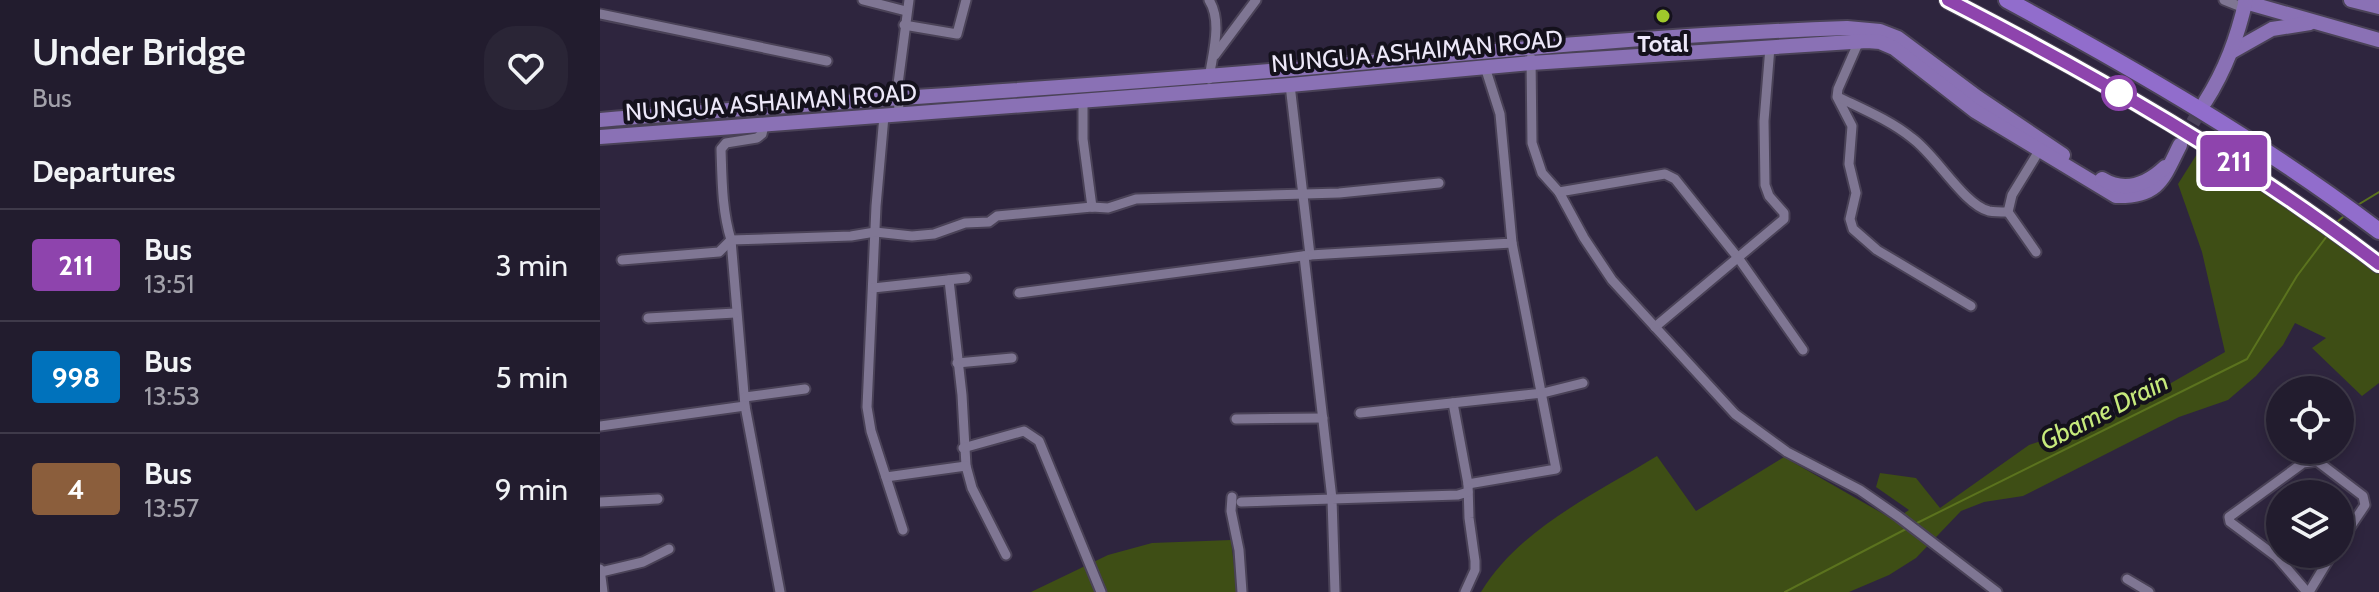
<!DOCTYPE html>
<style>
:root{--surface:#221c2e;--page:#2a2536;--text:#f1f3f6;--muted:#a2a1aa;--line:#3f3a4a}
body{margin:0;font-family:Cabin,sans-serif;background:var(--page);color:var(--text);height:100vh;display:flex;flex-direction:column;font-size:30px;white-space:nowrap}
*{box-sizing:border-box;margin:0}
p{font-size:26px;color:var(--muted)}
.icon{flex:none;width:44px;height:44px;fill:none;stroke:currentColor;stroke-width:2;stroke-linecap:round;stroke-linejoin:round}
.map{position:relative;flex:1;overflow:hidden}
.details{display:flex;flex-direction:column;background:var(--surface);width:600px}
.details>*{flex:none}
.badge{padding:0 16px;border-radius:6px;font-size:28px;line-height:52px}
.controls{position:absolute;left:1666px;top:376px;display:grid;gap:16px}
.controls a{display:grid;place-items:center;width:88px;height:88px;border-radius:50%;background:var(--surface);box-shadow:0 4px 12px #0003,0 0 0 2px var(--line);font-size:40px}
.map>.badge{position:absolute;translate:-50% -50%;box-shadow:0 0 0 4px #fff}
h2{padding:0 32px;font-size:30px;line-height:72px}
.round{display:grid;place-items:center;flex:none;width:84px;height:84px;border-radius:32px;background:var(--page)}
.headline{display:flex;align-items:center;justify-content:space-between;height:136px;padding:0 32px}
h1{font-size:38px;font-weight:600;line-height:60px}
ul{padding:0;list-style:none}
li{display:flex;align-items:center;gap:24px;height:112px;padding:0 32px;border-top:2px solid var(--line)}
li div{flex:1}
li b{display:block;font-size:30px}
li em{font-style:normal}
li .badge{min-width:88px;font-weight:700;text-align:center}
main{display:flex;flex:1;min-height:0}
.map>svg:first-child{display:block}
.green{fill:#3e4e15}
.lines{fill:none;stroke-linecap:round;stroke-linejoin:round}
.stream{stroke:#5b731e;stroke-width:2}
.primary-tunnel{stroke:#4b425a;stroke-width:14;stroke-dasharray:14 7;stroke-linecap:butt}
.minor-casing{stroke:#4a4257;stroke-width:13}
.primary-casing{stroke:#4a4257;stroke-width:18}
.motorway-casing{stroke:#4a4257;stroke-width:20}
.minor{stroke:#7f7693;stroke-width:9}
.primary{stroke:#8a71b5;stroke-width:14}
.motorway{stroke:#916dcc;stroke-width:16}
.line-casing{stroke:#fff;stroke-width:18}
.line{stroke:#8e44ad;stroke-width:12}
.poi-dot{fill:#a0c92b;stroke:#14111c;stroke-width:3}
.stop-dot{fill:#fff;stroke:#8e44ad;stroke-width:4}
.labels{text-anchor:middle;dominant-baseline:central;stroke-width:8;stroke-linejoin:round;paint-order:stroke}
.poi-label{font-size:24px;font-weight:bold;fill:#ede8f9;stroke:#14111c}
.street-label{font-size:24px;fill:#ede8f9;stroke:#14111c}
.water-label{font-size:26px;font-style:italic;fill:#c7ea7c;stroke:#14111c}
</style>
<main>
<section class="details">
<div class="headline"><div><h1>Under Bridge</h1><p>Bus</p></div><a class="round"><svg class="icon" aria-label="heart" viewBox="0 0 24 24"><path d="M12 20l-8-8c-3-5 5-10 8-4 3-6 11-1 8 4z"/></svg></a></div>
<h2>Departures</h2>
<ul>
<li><span class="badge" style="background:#8e44ad;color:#fff">211</span><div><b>Bus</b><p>13:51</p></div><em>3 min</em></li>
<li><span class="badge" style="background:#0072bc;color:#fff">998</span><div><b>Bus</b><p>13:53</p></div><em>5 min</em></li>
<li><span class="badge" style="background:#8b5e3c;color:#fff">4</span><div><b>Bus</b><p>13:57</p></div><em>9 min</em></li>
</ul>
</section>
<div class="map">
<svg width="1779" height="592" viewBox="0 0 1779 592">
<rect width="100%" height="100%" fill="#2e253e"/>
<!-- green -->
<g class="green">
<path d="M1602,146L1779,268V383L1762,396L1712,348L1726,338L1695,323L1683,345L1656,376L1628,400L1579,417L1423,496L1384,502L1361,511L1316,558L1289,575L1249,592H881C919,529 995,494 1057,456L1096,511L1184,457L1294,520L1309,510L1276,487L1280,473L1316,478L1340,508L1429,445L1512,417L1625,352L1602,252L1578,184Z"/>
<polygon points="631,540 637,592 431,592 508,555 552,543"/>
</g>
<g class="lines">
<!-- stream -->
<g class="stream">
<polyline points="1756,206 1779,192"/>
<polyline points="1735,224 1745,215"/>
<polyline points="1315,524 1647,359 1697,276 1727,236"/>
<polyline points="1185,592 1306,529"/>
</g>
<!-- primary-tunnel -->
<polyline class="primary-tunnel" points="1582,141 1605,102"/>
<!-- minor casing -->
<g class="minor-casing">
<g id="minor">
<polyline points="263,0 306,11"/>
<polyline points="1624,0 1644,8"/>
<polyline points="0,14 227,61"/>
<polyline points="304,25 357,34 366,0"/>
<polyline points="1259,41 1238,89 1237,97 1252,126 1249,164 1256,193 1250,219 1253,229 1277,250 1371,306"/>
<polyline points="615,55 656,0"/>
<polyline points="931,58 932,143 942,173 959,192 984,238 1012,280 1135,414 1187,452 1260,490 1299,517 1397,592"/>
<path d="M609,79C612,55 623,22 609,0"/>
<polyline points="690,85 710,255"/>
<path d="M1240,98C1265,110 1291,121 1312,138C1336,155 1364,205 1389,211C1395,212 1402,212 1408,212"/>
<polyline points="483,100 483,139 492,207"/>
<polyline points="299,115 298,84 309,0"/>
<polyline points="284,116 276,206 267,407 271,431 303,530"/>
<path d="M164,125L162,134L157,138L126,143L121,149C122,180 122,211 131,240L145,406L180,592"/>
<polyline points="959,192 1065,174 1075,179 1139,259 1203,350"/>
<polyline points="1436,252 1408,212 1412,195 1442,146"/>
<polyline points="22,260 119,252 131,240 251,236 275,232 312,236 334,234 365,223 389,222 397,216 492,207 508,208 536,199 739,193 839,183"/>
<polyline points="349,280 362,395 366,466 372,488 406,555"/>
<polyline points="273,288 366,278"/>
<polyline points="419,293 710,255 912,243 900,114 885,67"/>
<polyline points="48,318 135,313"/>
<polyline points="1055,327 1184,219 1184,213 1169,196 1165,185 1164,121 1170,47"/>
<polyline points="357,363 412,358"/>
<polyline points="145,397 205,389"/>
<polyline points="853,403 868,484 869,518 875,561 875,570 865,592"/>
<polyline points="760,413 943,393 983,383"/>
<polyline points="636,419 723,418"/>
<polyline points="0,426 145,406"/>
<polyline points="363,448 424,431 439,441 501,592"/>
<polyline points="286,477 366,466"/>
<polyline points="868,484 956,469 912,243"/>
<polyline points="632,497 631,511 639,550 642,592"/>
<polyline points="0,502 58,499"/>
<polyline points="641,502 732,499 704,256"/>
<polyline points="0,569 3,592"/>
<polyline points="1,572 43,562 69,549"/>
<polyline points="1527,579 1549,592"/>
<polyline points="735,592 732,499 858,495 868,492"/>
<polyline points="1707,592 1677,557 1630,522 1629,517 1703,463 1717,461 1763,496 1765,505 1740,542"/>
<polyline points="1709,592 1732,554"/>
</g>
</g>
<!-- primary casing -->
<g class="primary-casing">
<g id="primary">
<polyline points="1751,0 1779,7"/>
<polyline points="1645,2 1779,40"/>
<polyline points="1633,51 1672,29 1710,23"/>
<path d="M1605,102C1626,69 1637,38 1646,0"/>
<path d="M0,120C242,100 485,88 727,66C900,50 1073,34 1247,28L1280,31L1298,38L1377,97L1463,155"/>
<path d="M0,137L690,85L931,63L1267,41L1280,42L1294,48L1375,111L1516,196C1559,197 1563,179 1580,145"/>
<path d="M1502,179C1525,193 1546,185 1565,167"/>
</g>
</g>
<!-- motorway casing -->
<g class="motorway-casing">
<g id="motorway">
<path d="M1348,0C1498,77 1645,161 1779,264"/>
<path d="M1407,0C1535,69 1663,143 1779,231"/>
</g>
</g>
<!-- minor -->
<use href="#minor" class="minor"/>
<!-- primary -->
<use href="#primary" class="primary"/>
<!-- motorway -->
<use href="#motorway" class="motorway"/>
</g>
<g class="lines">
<!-- line casing -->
<g class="line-casing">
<path id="line" d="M1348,0C1498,77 1644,161 1779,264"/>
</g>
<!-- line -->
<use href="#line" class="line"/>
</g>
<!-- markers -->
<circle class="poi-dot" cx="1063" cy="16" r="8"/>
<circle class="stop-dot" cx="1519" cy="93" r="16"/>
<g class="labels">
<!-- poi labels -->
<g class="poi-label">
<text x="1063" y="43">Total</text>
</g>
<!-- street labels -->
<g class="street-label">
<text transform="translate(817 51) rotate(-5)">NUNGUA ASHAIMAN ROAD</text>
<text transform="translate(171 102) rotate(-4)">NUNGUA ASHAIMAN ROAD</text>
</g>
<!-- water labels -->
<g class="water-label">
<text transform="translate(1504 411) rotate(-27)">Gbame Drain</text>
</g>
</g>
</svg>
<div class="controls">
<a><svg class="icon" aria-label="locate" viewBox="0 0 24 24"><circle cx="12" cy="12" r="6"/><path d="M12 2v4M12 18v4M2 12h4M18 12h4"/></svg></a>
<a><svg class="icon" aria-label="layers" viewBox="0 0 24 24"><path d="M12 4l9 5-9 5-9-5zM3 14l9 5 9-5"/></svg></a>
</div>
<b class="badge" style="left:1634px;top:161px;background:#8e44ad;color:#fff">211</b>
</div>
</main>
